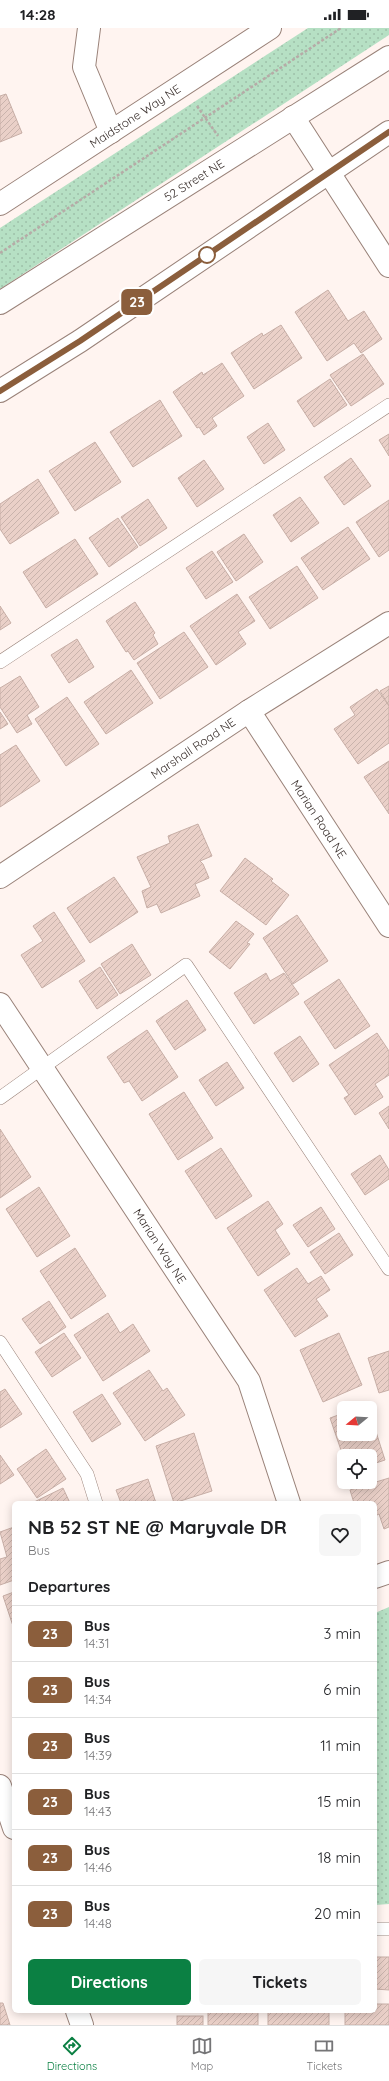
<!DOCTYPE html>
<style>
:root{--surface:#fff;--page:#f6f6f6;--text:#202124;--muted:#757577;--line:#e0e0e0;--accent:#0b8043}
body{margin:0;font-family:Quicksand,sans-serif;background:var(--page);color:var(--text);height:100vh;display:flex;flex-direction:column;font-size:15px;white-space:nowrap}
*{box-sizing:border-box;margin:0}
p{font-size:13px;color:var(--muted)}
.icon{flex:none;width:22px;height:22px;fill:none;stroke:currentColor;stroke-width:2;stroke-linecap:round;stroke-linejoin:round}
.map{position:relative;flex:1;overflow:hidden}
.panel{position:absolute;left:12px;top:1473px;width:365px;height:512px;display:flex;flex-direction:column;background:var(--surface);border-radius:6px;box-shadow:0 2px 10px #0003}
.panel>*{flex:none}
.badge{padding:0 8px;border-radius:6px;font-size:14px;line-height:26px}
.needle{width:26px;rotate:252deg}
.tools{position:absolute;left:337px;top:1373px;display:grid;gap:8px}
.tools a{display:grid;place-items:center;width:40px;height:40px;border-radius:6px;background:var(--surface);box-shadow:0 2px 10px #0003;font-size:20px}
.map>.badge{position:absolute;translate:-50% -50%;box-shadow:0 0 0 2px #fff}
h2{padding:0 16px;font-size:15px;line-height:36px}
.round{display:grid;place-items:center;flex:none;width:42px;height:42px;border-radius:6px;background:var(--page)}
.headline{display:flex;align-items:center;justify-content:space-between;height:68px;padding:0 16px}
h1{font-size:19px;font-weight:700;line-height:30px}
.primary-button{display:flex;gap:8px;margin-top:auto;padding:8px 16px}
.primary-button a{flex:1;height:46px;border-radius:6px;background:var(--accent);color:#fff;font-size:16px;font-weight:700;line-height:46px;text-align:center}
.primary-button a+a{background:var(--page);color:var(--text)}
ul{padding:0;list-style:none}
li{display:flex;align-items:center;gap:12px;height:56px;padding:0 16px;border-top:1px solid var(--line)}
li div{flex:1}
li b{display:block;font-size:15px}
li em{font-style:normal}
li .badge{min-width:44px;font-weight:700;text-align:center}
.status{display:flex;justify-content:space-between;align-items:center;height:28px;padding:0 20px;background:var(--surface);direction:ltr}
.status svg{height:11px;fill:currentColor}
.dock{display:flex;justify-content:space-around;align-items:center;height:56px;border-top:1px solid var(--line);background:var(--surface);font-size:11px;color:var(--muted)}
.dock a{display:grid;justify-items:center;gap:2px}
.dock .current{color:var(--accent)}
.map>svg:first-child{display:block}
.park{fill:url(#park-dots)}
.building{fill:url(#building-hatch);stroke:#c7aea6}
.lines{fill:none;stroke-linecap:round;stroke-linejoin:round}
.lane-casing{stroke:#998279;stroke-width:14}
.street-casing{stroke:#998279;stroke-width:24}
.secondary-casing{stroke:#998279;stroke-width:24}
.path{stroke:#b6aba7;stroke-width:2.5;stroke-dasharray:3 2;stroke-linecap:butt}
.lane{stroke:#fff;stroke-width:13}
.street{stroke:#fff;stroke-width:22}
.secondary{stroke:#fff;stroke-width:22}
.line-casing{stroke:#fff;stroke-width:9}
.line{stroke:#8b5e3c;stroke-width:6}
.stop-dot{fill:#fff;stroke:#8b5e3c;stroke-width:2}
.labels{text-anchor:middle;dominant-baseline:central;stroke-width:3.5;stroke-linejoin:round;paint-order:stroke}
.street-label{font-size:12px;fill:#372d2a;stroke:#fff}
</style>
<div class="status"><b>14:28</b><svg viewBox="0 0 49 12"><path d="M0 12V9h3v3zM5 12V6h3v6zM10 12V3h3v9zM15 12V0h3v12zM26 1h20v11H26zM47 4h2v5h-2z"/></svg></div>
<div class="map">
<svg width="389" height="1997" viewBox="0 0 389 1997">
<defs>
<pattern id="park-dots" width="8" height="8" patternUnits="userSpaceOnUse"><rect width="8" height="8" fill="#b6e0c4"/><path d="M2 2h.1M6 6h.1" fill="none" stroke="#9dc0a9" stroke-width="1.8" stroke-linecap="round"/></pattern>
<pattern id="building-hatch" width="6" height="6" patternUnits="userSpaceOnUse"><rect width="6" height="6" fill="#ead0c8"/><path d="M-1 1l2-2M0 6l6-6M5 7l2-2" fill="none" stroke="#c9b3ac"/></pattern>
</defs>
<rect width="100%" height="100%" fill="#fff4f0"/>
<!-- park -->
<g class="park">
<polygon points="308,0 389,0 389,7 0,261 0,200"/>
<polygon points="389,1579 389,1876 375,1877 375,1585"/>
</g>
<!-- building -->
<g class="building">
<polygon points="6,66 22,105 0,114 0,68"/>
<polygon points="328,262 348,293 364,283 382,311 361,325 354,315 327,333 295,284"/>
<polygon points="281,297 302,330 254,361 231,325 262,305 263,308"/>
<polygon points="363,326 384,356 351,378 330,347"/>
<polygon points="222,335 244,368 212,390 217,398 204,407 199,399 197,400 173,364 202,344 203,347"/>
<polygon points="330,351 347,377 314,399 297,373"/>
<polygon points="160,372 182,408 133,439 110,404"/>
<polygon points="268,395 285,422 264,436 247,409"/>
<polygon points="389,406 389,428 379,412"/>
<polygon points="95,414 121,454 75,483 49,443"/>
<polygon points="351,430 371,458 344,477 324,449"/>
<polygon points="204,432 224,461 197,479 178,450"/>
<polygon points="38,451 59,485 10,516 0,501 0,476"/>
<polygon points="300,469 319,495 291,514 273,487"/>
<polygon points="148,471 167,500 140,518 121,489"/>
<polygon points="389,472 389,522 379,529 356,494"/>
<polygon points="118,490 138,519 109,539 89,510"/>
<polygon points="348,499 370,531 323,562 301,530"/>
<polygon points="244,506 263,534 236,553 217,524"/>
<polygon points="75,511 98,546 46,580 23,544"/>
<polygon points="212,523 233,554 206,571 186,540"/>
<polygon points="297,538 318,570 270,601 249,569"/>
<polygon points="237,566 255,593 238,604 246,616 216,637 190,598"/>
<polygon points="135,574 155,605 153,607 158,616 134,632 128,623 126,624 106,593"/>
<polygon points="0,578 11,595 0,602"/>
<polygon points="184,604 208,639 160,671 137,635"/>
<polygon points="77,611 94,639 69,655 51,627"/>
<polygon points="131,642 153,675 106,706 84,674"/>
<polygon points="20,648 39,679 27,687 32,696 17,705 0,679 0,660"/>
<polygon points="389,658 389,678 380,663"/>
<polygon points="377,661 389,678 389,715 358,736 334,701 355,687 350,679"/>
<polygon points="67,669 99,716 66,738 35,691"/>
<polygon points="0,684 8,696 0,701"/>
<polygon points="16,717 40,753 0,779 0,727"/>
<polygon points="389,733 389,786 364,749"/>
<polygon points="198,796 212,828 200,833 203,836 209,850 195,856 200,868 161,885 157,876 147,880 142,863 151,859 137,829 170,815 168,808"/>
<polygon points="245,830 273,851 271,853 289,867 266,897 220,863"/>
<polygon points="114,849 138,884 90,915 67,880"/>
<polygon points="54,884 85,933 42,960 21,927 43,913 33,898"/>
<polygon points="297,887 328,933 293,956 263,910"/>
<polygon points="236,893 254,906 247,915 250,916 230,941 209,924"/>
<polygon points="132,916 151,947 120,966 101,936"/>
<polygon points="100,939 118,967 97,981 79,953"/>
<polygon points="266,945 270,953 284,945 299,966 254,996 234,965"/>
<polygon points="339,951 370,998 335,1021 304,974"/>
<polygon points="187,972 206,1002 175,1022 156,993"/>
<polygon points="147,1002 178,1049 142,1073 129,1053 124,1055 107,1029"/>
<polygon points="377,1005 389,1023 389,1047 375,1056 383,1069 355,1087 344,1070 349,1067 329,1037"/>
<polygon points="300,1008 319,1036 293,1054 274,1025"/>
<polygon points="227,1034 244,1060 216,1078 199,1052"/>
<polygon points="184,1064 213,1110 178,1132 149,1086"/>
<polygon points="389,1078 389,1101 379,1085"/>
<polygon points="0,1101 31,1149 0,1170"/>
<polygon points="221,1120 252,1168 216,1191 185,1143"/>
<polygon points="380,1127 389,1142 389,1151 365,1167 351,1146"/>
<polygon points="39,1159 70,1208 37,1229 6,1181"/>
<polygon points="268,1173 283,1196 275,1202 290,1226 258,1248 227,1200"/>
<polygon points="321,1179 335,1201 308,1219 293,1197"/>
<polygon points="339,1205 353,1227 325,1246 310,1224"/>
<polygon points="75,1220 106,1268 71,1291 40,1243"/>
<polygon points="297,1240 308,1256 321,1248 330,1262 316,1271 328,1288 295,1309 264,1262"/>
<polygon points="49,1273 66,1299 40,1316 22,1291"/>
<polygon points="108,1285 120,1305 133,1296 150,1323 103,1353 74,1307"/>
<polygon points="64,1305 81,1330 52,1349 35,1324"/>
<polygon points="339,1305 362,1357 323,1374 300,1322"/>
<polygon points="389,1323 389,1362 379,1365 368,1330"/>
<polygon points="149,1342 163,1363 167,1360 185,1387 145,1413 113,1365"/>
<polygon points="5,1361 22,1386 0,1400 0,1364"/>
<polygon points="102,1366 121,1396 92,1414 73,1384"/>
<polygon points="344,1385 344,1406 370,1406 370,1385 385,1432 370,1437 370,1428 344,1428 344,1431 330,1390"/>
<polygon points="194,1405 212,1463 174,1475 156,1418"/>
<polygon points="46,1421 66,1451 37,1470 17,1441"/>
<polygon points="0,1427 14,1447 0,1456"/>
<polygon points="389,1450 389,1499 384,1501 379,1486 375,1488 375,1475 354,1475 350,1462"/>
<polygon points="148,1451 156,1475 121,1475 116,1462"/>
<polygon points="63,1460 70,1475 32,1475"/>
<polygon points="14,1499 14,1552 0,1557 0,1531 7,1529 0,1504"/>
<polygon points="14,1564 14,1601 3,1568"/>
<polygon points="375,1929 389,1929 389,1962 375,1961"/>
<polygon points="0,1975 3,1975 10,1997 0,1997"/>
<polygon points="375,1976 389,1976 389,1997 345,1997 345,1983 375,1983"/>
<rect x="208" y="1983" width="50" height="14"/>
<rect x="268" y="1983" width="61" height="14"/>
<rect x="177" y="1988" width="26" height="9"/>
</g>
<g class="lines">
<!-- lane casing -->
<g class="lane-casing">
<g id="lane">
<polyline points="0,634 389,377"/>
<polyline points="0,1070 186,937 389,1241"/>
<polyline points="0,1314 87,1446 96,1475"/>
<polyline points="375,1901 389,1901"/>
</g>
</g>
<!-- street casing -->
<g class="street-casing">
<g id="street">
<polyline points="89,0 84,39 111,104"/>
<polyline points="293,89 389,238"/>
<polyline points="0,176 270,0"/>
<polyline points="249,683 389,898"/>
<polyline points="0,849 249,683 389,595"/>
<polyline points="0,976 249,1353 289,1475"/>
<polyline points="375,1549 389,1544"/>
<polyline points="0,1758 14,1800"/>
<polyline points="77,1983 82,1997"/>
</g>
</g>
<!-- secondary casing -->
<g class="secondary-casing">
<g id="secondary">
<polyline points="0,275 389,29"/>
<polyline points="0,363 80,313 389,104"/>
</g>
</g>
<!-- path -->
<g class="path">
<polyline points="197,78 218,108"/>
<polyline points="0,225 341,0"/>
</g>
<!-- lane -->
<use href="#lane" class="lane"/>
<!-- street -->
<use href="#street" class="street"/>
<!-- secondary -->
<use href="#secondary" class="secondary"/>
</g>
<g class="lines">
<!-- line casing -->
<g class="line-casing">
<polyline id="line" points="0,363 80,313 389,104"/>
</g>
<!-- line -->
<use href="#line" class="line"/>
</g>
<!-- markers -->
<circle class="stop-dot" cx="207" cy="227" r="8"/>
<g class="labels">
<!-- street labels -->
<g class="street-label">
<text transform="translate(135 88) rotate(-33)">Maidstone Way NE</text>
<text transform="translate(194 152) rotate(-32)">52 Street NE</text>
<text transform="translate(193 720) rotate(-34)">Marshall Road NE</text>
<text transform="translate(319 791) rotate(57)">Marian Road NE</text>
<text transform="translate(160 1218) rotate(57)">Marian Way NE</text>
</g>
</g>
</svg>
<div class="tools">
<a><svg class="needle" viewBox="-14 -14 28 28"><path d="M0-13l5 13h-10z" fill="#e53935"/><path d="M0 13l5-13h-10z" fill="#757577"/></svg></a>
<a><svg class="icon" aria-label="locate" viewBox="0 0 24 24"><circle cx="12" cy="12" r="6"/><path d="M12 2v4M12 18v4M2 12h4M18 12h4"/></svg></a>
</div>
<b class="badge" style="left:137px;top:274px;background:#8b5e3c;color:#fff">23</b>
<section class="panel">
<div class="headline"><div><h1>NB 52 ST NE @ Maryvale DR</h1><p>Bus</p></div><a class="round"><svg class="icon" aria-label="heart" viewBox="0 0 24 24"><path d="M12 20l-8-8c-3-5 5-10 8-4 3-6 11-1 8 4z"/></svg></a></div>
<h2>Departures</h2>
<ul>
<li><span class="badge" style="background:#8b5e3c;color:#fff">23</span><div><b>Bus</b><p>14:31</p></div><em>3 min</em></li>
<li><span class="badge" style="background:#8b5e3c;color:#fff">23</span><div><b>Bus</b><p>14:34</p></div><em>6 min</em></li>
<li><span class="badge" style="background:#8b5e3c;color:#fff">23</span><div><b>Bus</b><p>14:39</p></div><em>11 min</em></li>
<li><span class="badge" style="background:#8b5e3c;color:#fff">23</span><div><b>Bus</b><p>14:43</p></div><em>15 min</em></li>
<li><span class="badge" style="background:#8b5e3c;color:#fff">23</span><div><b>Bus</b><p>14:46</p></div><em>18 min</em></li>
<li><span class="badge" style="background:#8b5e3c;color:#fff">23</span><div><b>Bus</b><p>14:48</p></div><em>20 min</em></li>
</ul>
<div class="primary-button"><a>Directions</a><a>Tickets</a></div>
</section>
</div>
<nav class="dock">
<a class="current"><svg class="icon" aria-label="directions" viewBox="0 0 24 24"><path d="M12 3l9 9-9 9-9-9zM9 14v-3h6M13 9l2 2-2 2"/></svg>Directions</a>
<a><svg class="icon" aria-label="map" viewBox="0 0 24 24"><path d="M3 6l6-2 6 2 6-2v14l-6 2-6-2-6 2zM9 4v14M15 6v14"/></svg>Map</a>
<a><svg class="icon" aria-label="tickets" viewBox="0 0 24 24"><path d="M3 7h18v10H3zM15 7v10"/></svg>Tickets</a>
</nav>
